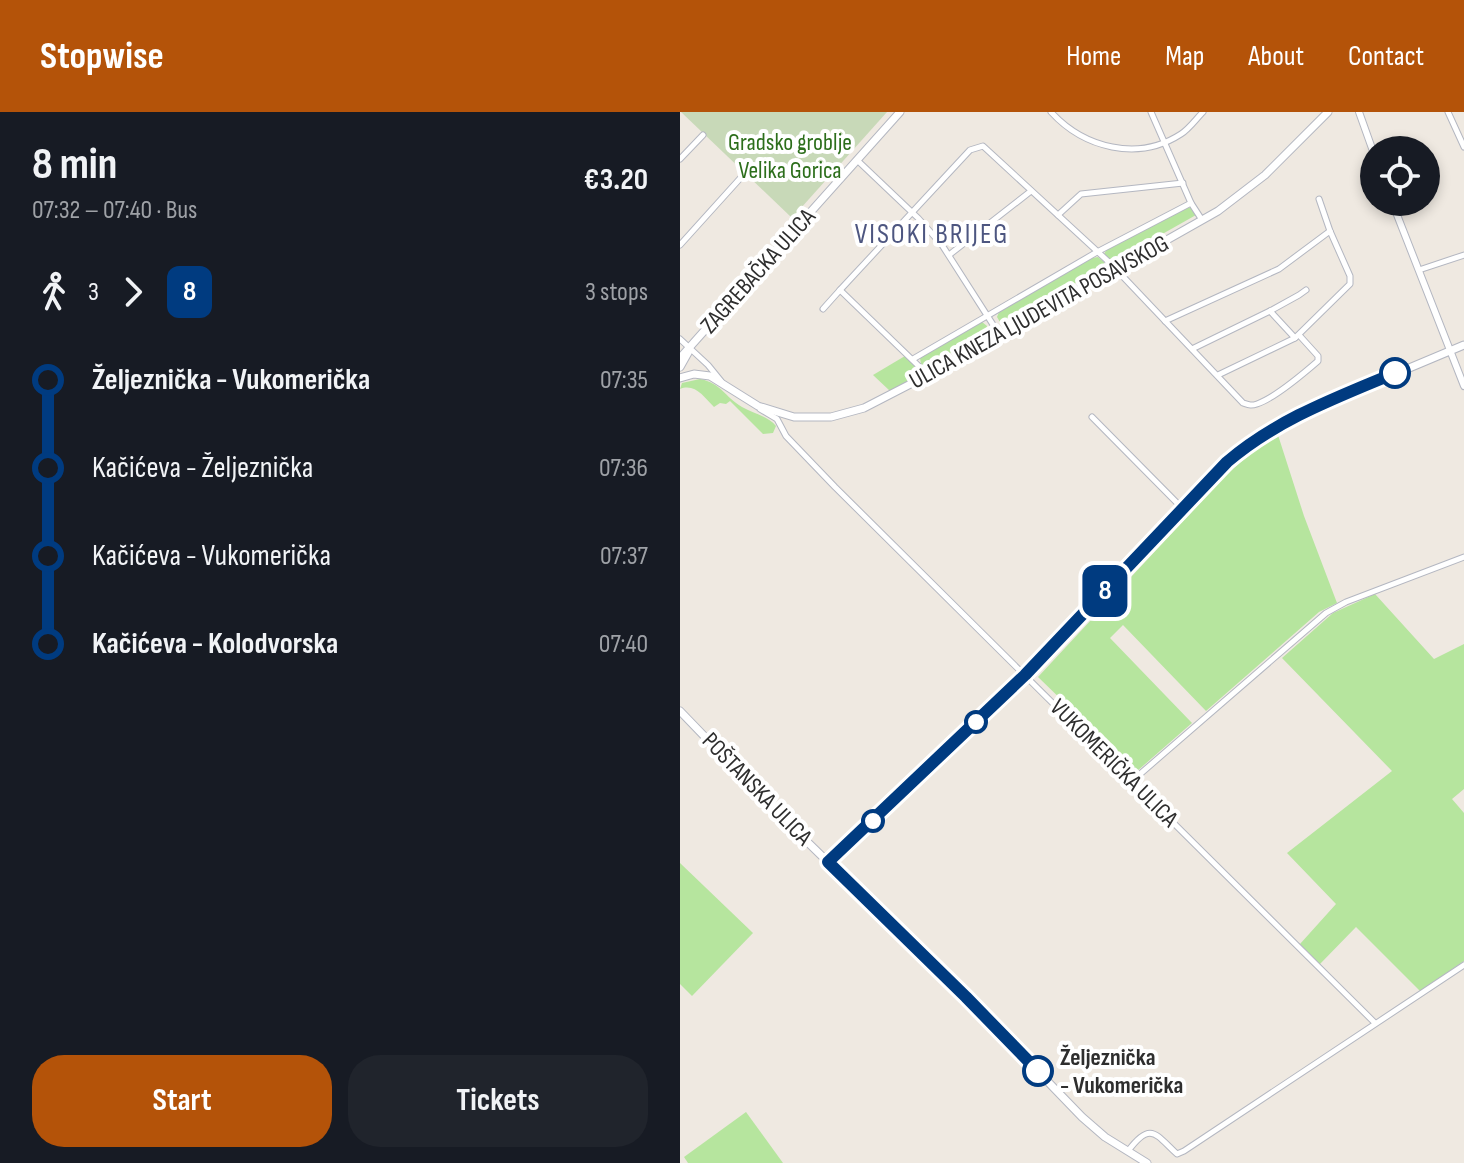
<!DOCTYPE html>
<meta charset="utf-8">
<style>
:root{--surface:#171b24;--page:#20242c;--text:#f1f3f6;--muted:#9ea1a6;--accent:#b45309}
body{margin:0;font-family:"Sofia Sans Condensed",sans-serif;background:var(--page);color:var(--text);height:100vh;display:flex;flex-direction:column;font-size:30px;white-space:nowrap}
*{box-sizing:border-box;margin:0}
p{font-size:26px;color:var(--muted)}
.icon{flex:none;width:44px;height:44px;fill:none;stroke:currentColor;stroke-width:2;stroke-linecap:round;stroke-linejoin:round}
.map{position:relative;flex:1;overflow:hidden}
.side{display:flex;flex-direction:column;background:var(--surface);width:680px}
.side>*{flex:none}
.badge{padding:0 16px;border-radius:12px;font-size:28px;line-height:52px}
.fabs{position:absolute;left:680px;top:24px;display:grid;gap:16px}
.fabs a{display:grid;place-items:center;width:80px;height:80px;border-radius:50%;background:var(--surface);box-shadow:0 4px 12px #0003;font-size:40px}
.map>.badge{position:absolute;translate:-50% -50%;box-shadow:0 0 0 4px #fff}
.legs{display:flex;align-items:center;gap:12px;height:88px;padding:0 32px;font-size:26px}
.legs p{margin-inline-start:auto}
.overview{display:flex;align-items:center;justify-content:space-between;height:136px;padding:0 32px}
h1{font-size:44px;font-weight:700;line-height:60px}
.primary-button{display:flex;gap:16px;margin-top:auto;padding:16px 32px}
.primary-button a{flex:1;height:92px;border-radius:32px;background:var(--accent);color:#fff;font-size:32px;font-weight:700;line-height:92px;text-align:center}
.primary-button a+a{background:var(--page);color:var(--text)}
ul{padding:0 32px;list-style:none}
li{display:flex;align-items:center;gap:28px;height:88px;font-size:30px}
li i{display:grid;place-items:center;width:12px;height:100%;margin:0 10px;background:currentColor}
li i::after{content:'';width:20px;height:20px;margin:-10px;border:6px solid;border-radius:50%;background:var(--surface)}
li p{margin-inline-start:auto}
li:first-child i{background:linear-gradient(#0000 50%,currentColor 0)}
li:last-child i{background:linear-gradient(currentColor 50%,#0000 0)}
header{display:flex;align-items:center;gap:48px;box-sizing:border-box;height:112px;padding:0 40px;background:var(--accent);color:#fff}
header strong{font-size:38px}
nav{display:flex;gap:44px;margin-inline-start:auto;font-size:28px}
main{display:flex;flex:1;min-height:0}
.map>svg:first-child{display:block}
.green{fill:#b6e59e}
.cemetery{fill:#c8d9b8}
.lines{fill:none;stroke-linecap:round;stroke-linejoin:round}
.minor-casing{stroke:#b4b7c1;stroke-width:7}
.tertiary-casing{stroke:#b4b7c1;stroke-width:8}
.secondary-casing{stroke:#b4b7c1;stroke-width:9}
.minor{stroke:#fff;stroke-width:5}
.tertiary{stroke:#fff;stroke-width:6}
.secondary{stroke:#fff;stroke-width:7}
.line-1-casing{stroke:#fff;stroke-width:18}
.line-1{stroke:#003b80;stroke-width:12}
.stop-1-dot{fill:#fff;stroke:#003b80;stroke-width:4}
.labels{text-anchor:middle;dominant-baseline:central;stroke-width:8;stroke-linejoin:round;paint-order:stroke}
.park-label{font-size:24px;fill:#2c6e1b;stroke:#fff}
.street-label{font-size:24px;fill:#2e2e2e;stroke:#fff}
.stop-label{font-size:24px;font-weight:bold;fill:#2e2e2e;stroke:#fff;text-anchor:start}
.quarter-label{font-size:28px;letter-spacing:2px;fill:#4d5680;stroke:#fff}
</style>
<header>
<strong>Stopwise</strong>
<nav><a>Home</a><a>Map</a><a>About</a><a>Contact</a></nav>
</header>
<main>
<section class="side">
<div class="overview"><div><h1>8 min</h1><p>07:32 – 07:40 · Bus</p></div><b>€3.20</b></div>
<div class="legs"><svg class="icon" aria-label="walk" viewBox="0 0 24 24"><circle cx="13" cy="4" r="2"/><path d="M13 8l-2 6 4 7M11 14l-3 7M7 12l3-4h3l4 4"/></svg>3<svg class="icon" aria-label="forward" viewBox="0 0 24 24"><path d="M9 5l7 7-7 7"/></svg><b class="badge" style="background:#003b80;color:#fff">8</b><p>3 stops</p></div>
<ul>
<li><i style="color:#003b80"></i><b>Željeznička - Vukomerička</b><p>07:35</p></li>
<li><i style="color:#003b80"></i><span>Kačićeva - Željeznička</span><p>07:36</p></li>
<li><i style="color:#003b80"></i><span>Kačićeva - Vukomerička</span><p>07:37</p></li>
<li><i style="color:#003b80"></i><b>Kačićeva - Kolodvorska</b><p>07:40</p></li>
</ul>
<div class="primary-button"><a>Start</a><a>Tickets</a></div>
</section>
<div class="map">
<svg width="784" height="1051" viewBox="0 0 784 1051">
<rect width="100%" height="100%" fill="#efe9e1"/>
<!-- green -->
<g class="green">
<polygon points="508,95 513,97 516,103 431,151 424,142 427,137"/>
<polygon points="418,145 424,150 424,155 323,211 320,210 317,205 319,200 412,146"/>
<polygon points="302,210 307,214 306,220 246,255 241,252 240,246 243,243"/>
<polygon points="225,244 242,261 210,279 193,263"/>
<path d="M20,267C41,271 45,285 62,295C74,302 88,304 96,314L93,321L83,322L50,289L46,292L40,291L34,295C24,285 15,271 0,277L2,271Z"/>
<polygon points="598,323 624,404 657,491 639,500 526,599 443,513 430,526 512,611 456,660 358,565 545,364 571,341"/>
<polygon points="695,482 754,547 784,532 784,677 772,687 784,701 784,849 740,879 676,815 640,852 620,832 656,792 607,741 712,659 602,546 653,501"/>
<polygon points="0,751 73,821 12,884 0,872"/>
<polygon points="66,1000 103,1051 8,1051 4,1045"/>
</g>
<!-- cemetery -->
<polygon class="cemetery" points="1,0 207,0 112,106"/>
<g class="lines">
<!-- minor casing -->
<g class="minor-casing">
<g id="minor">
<path d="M371,0C404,36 458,50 501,22C509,17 516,7 523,0"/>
<polyline points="471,0 511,91 522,108"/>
<polyline points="768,0 784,35"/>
<polyline points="0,47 23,23"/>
<polyline points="177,48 238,106 262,133 319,222"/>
<polyline points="378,103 401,82 503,71"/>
<polyline points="0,133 65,61"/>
<polyline points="269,143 351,79"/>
<polyline points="739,158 784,143"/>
<polyline points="143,197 160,178"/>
<polyline points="590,199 615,226"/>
<polyline points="485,209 599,157 650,119"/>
<polyline points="0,227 28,253 41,269"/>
<polyline points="512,237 590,199 619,183 626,178"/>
<polyline points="233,247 417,140 511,91"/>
<path d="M248,263L160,178L290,38L303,34L431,152L563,291C569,293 571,294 577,292C595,286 623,262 638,249V244L619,223"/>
<polyline points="538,263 615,226 670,172 670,164 650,119 639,87"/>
<polyline points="80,297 97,307 106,324 155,375 695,911"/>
<polyline points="412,305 502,396"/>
<polyline points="452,669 646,501 666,490 784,445"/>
<path d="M448,1039C471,1008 476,1023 497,1042L504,1039L784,853"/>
</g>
</g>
<!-- tertiary casing -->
<g class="tertiary-casing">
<g id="tertiary">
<polyline points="679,0 694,42"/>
<polyline points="712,90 784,274"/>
</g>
</g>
<!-- secondary casing -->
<g class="secondary-casing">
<g id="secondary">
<polyline points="0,246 220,0"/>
<polyline points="0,255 9,239"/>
<polyline points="0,266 14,262 30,264 78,294 114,305 151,305 184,296 248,263 538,99 585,63 648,0"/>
<polyline points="0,599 107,710 286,885 402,1005 425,1025 467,1051"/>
<polyline points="148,750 345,563 531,365 566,333 615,304 784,233"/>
</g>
</g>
<!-- minor -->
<use href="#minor" class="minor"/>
<!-- tertiary -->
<use href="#tertiary" class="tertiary"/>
<!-- secondary -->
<use href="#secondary" class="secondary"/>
</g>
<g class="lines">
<!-- line-1 casing -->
<g class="line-1-casing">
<path id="line-1" d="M358,959L286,885L148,750L345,563L547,350C596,308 655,286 715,261"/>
</g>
<!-- line-1 -->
<use href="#line-1" class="line-1"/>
</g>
<!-- markers -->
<g class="stop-1-dot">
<circle cx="715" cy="261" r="14"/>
<circle cx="296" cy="610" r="10"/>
<circle cx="193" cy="709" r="10"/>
<circle cx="358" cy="959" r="14"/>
</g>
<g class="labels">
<!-- park labels -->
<g class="park-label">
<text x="110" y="30">Gradsko groblje<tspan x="110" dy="28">Velika Gorica</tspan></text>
</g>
<!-- street labels -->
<g class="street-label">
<text transform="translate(78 159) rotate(-48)">ZAGREBAČKA ULICA</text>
<text transform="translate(359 200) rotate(-29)">ULICA KNEZA LJUDEVITA POSAVSKOG</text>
<text transform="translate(434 651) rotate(45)">VUKOMERIČKA ULICA</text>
<text transform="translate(77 677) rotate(46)">POŠTANSKA ULICA</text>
</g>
<!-- stop labels -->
<g class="stop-label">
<text x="380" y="945">Željeznička<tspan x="380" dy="28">- Vukomerička</tspan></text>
</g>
<!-- quarter labels -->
<g class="quarter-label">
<text x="252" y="122">VISOKI BRIJEG</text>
</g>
</g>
</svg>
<div class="fabs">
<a><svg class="icon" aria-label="locate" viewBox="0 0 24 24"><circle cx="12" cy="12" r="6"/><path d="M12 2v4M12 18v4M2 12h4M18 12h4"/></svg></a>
</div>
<b class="badge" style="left:425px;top:479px;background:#003b80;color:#fff">8</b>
</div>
</main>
